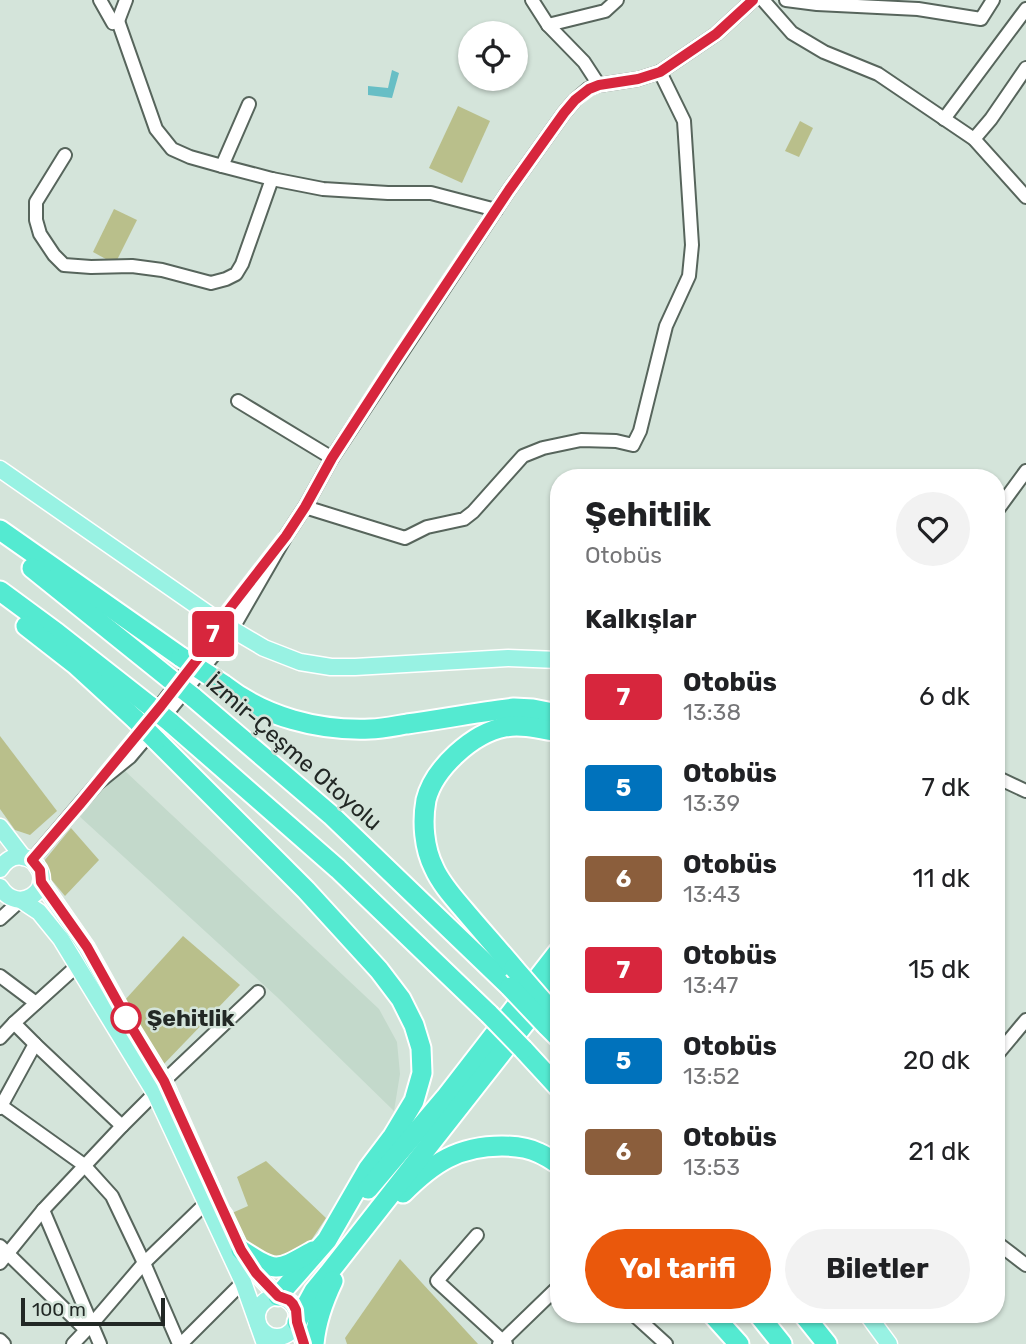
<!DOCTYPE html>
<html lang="tr">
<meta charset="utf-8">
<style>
:root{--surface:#fff;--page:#f2f2f2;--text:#202124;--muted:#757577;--accent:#ea580c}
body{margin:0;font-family:Rubik,sans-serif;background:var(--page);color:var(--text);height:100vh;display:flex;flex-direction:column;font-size:26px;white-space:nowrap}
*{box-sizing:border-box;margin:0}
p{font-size:23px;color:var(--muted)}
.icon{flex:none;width:38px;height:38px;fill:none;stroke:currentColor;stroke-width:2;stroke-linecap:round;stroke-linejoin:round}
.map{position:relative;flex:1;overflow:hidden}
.side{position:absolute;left:550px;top:469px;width:455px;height:854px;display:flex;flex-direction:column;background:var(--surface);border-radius:28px;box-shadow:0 2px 5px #0004}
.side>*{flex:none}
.badge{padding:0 14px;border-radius:5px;font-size:24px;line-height:46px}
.controls{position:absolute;left:458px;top:21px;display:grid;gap:14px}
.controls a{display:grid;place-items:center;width:70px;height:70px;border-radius:50%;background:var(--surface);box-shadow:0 2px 5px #0004;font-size:35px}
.scale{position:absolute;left:21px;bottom:18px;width:144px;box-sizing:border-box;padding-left:7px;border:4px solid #222825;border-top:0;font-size:19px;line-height:24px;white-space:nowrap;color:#222825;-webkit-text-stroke:5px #d4e4da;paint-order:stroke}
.map>.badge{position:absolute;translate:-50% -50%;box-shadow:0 0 0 4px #fff}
h2{padding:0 35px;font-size:26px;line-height:63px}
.round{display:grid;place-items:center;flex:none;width:74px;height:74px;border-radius:37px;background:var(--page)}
.headline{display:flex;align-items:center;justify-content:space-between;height:119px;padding:0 35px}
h1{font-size:33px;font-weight:700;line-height:52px}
.button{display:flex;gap:14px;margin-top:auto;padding:14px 35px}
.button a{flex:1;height:80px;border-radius:42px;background:var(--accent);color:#fff;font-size:28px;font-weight:700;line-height:80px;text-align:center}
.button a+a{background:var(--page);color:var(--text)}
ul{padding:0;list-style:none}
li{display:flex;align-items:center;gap:21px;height:91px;padding:0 35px}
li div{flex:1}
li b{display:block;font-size:26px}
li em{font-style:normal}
li .badge{min-width:77px;font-weight:700;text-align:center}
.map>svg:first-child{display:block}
.built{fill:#c3d9cb}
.green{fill:#b9bf8b}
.water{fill:#67bec5}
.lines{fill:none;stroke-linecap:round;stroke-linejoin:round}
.minor-casing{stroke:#57655c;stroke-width:16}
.major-casing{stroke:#fff;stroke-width:19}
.highway-casing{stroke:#fff;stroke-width:23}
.minor{stroke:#fff;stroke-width:12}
.major{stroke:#98f2e3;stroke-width:16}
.highway{stroke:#54ead1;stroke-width:19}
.highway-bridge-casing{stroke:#fff;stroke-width:23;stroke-linecap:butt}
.highway-bridge{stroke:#54ead1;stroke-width:19}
.line-casing{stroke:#fff;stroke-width:16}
.line{stroke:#d7263d;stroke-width:10}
.stop-dot{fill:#fff;stroke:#d7263d;stroke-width:3.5}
.labels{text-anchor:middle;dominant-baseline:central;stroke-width:5;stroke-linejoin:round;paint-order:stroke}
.street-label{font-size:23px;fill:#222825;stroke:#d4e4da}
.stop-label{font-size:23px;font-weight:bold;fill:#222825;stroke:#d4e4da;text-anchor:start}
</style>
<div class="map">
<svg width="1026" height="1344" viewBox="0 0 1026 1344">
<rect width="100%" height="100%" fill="#d4e4da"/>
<!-- built -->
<polygon class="built" points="125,771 379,1009 397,1042 400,1074 394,1111 277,997 78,815 108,779"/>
<!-- green -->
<g class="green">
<polygon points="458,106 490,121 462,183 429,168"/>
<polygon points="800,121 813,128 799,157 785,151"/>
<polygon points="114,209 137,220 115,264 93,252"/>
<polygon points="0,736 57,811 30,835 15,830 0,809"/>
<polygon points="71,828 99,860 65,896 40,866"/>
<polygon points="183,936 240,985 161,1067 124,1001"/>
<polygon points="266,1161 326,1218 304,1251 273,1264 245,1248 221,1193 223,1192 232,1213 248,1206 237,1177"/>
<polygon points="400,1259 478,1344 347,1344 345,1338"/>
</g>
<!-- water -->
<polygon class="water" points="392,70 399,73 392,98 368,95 368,86 388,88"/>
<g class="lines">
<!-- minor casing -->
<g class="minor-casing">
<g id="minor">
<polyline points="100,0 113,23 118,21"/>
<polyline points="532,0 548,25 584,62 599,85"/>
<polyline points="763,0 792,33 824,52 878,74 974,139 1026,197"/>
<polyline points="786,0 817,4 918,9 981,19 993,0"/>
<polyline points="118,21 156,129 172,149 190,157 222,166 272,179 323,189 388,193 431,193 496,210"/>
<polyline points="118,21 126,0"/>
<polyline points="548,25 605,11 617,0"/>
<polyline points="944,119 1026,9"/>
<polyline points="974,139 991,119 1026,68"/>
<polyline points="65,155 36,202 36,220 40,234 54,255 64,265 91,267 132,266 162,270 211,283 226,279 236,274 242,264 272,179"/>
<polyline points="222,166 249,104"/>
<polyline points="238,401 332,458"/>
<polyline points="305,507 405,538 427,527 464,519 473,512 523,456 543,448 581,440 616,441 633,445 640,431 666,326 689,276 692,245 684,121 660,72"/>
<polyline points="996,512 1026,471"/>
<polyline points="153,715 206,647 220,622 254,578"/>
<polyline points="996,777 1026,791"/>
<polyline points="99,782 130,757 168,712 213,656 233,628 286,536 305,507 332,458 509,190 564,113 575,100 588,89 599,85 638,79 660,72 716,34 753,0"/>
<polyline points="32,860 102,778"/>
<polyline points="0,919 21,900"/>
<polyline points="0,976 36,1003"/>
<polyline points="14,1023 35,1044 122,1126"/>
<polyline points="0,1038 14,1023 77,966"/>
<polyline points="996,1056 1026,1020"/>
<polyline points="164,1081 258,992"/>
<polyline points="0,1105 84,1165 112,1196 144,1263 179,1344"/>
<polyline points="0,1108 35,1044"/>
<polyline points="43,1210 100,1344"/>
<polyline points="477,1235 437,1281 506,1344"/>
<polyline points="996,1242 1026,1265"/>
<polyline points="0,1246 86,1330"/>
<polyline points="0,1263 43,1210 122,1126 155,1093"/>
<polyline points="633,1314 666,1344"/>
<polyline points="0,1340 4,1344"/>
<polyline points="73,1344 91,1325 144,1263 207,1202"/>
<polyline points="181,1344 243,1282"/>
<polyline points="499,1344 558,1287"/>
</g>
</g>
<!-- major casing -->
<g class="major-casing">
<g id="major">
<polyline points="0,469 220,622 264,648 300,662 331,667 355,667 508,658 558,660"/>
<polyline points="0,827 23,857"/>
<path d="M0,869C5,861 13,855 23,857C29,858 34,861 37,866C55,889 18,916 0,887"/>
<polyline points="41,882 87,948 132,1029 164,1081 214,1194"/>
<polyline points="21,900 39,912 61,939 155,1093 243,1282 265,1344"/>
<polyline points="224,1214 241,1250 256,1273 278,1296"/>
<circle cx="277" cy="1317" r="20"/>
<polyline points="867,1314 889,1344"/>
<polyline points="297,1322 304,1344"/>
</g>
</g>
<!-- highway casing -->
<g class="highway-casing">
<g id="highway">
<polyline points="0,530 181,657"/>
<polyline points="32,568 170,679"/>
<polyline points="0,591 57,633 150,706"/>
<polyline points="26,626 76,665 136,720"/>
<path d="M224,685C265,717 318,731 370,729C382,729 395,726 407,724C443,719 478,712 514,708L533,709L558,714"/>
<polyline points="193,697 331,815 510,987"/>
<polyline points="170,722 338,869 489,1014"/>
<polyline points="156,740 306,890 379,970 401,999 414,1025 421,1048 422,1073 414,1101 393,1136 368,1169 327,1240 278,1296"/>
<path d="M514,968C498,949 481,930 465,911C454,898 441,884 434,868C424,848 422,822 426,800C434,768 473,733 505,727C523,724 541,729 558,732"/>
<polyline points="546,1025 558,1037"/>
<polyline points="523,1049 558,1087"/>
<polyline points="368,1189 445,1098 558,952"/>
<path d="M403,1193C433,1163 458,1146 502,1146C514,1146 529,1148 539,1153C546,1156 552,1160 558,1164"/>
<path d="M241,1250C277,1273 276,1272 313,1251"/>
<polyline points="712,1314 739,1344"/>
<polyline points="758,1314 782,1344"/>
<polyline points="803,1314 827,1344"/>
<polyline points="297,1322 314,1291 328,1274 558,981"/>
<path d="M314,1344C316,1321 323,1302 333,1281"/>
</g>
</g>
<!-- minor -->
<use href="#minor" class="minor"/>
<!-- major -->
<use href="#major" class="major"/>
<!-- highway -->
<use href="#highway" class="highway"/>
<!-- highway-bridge casing -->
<g class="highway-bridge-casing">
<g id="highway-bridge">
<polyline points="181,657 224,685"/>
<polyline points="170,679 193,697"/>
<polyline points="150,706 170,722"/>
<polyline points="136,720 156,740"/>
<polyline points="514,968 554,1014"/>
<polyline points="510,987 546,1025"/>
<polyline points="489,1014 523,1049"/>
</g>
</g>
<!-- highway-bridge -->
<use href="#highway-bridge" class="highway-bridge"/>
</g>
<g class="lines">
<!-- line casing -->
<g class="line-casing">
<polyline id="line" points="304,1344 297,1322 296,1310 293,1304 289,1300 278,1296 256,1273 241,1250 164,1081 132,1028 87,947 41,882 40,870 32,860 81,803 161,706 206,648 220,621 286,536 305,507 332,458 397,358 509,190 564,113 575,100 589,89 599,85 638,79 660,72 716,34 753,0"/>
</g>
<!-- line -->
<use href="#line" class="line"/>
</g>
<!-- markers -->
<circle class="stop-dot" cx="126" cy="1018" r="14"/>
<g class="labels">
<!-- street labels -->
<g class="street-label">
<text transform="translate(294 752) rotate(41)">İzmir-Çeşme Otoyolu</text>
</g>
<!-- stop labels -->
<g class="stop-label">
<text x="147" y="1018">Şehitlik</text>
</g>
</g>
</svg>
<div class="controls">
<a><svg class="icon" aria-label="locate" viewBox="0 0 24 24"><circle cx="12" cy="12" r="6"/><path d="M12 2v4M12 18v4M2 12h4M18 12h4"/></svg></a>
</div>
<div class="scale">100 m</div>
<b class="badge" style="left:213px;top:634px;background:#d7263d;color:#fff">7</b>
<section class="side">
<div class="headline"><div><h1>Şehitlik</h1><p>Otobüs</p></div><a class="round"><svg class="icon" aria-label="heart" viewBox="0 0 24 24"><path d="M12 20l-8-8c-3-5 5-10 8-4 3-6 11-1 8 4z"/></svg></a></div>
<h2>Kalkışlar</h2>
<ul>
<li><span class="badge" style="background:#d7263d;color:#fff">7</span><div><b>Otobüs</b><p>13:38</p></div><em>6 dk</em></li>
<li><span class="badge" style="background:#0072bc;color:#fff">5</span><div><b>Otobüs</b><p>13:39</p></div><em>7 dk</em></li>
<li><span class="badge" style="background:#8b5e3c;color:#fff">6</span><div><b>Otobüs</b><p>13:43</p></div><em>11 dk</em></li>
<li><span class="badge" style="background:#d7263d;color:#fff">7</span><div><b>Otobüs</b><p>13:47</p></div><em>15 dk</em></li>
<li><span class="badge" style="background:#0072bc;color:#fff">5</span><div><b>Otobüs</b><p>13:52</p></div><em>20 dk</em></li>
<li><span class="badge" style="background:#8b5e3c;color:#fff">6</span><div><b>Otobüs</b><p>13:53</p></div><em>21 dk</em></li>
</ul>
<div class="button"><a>Yol tarifi</a><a>Biletler</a></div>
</section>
</div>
